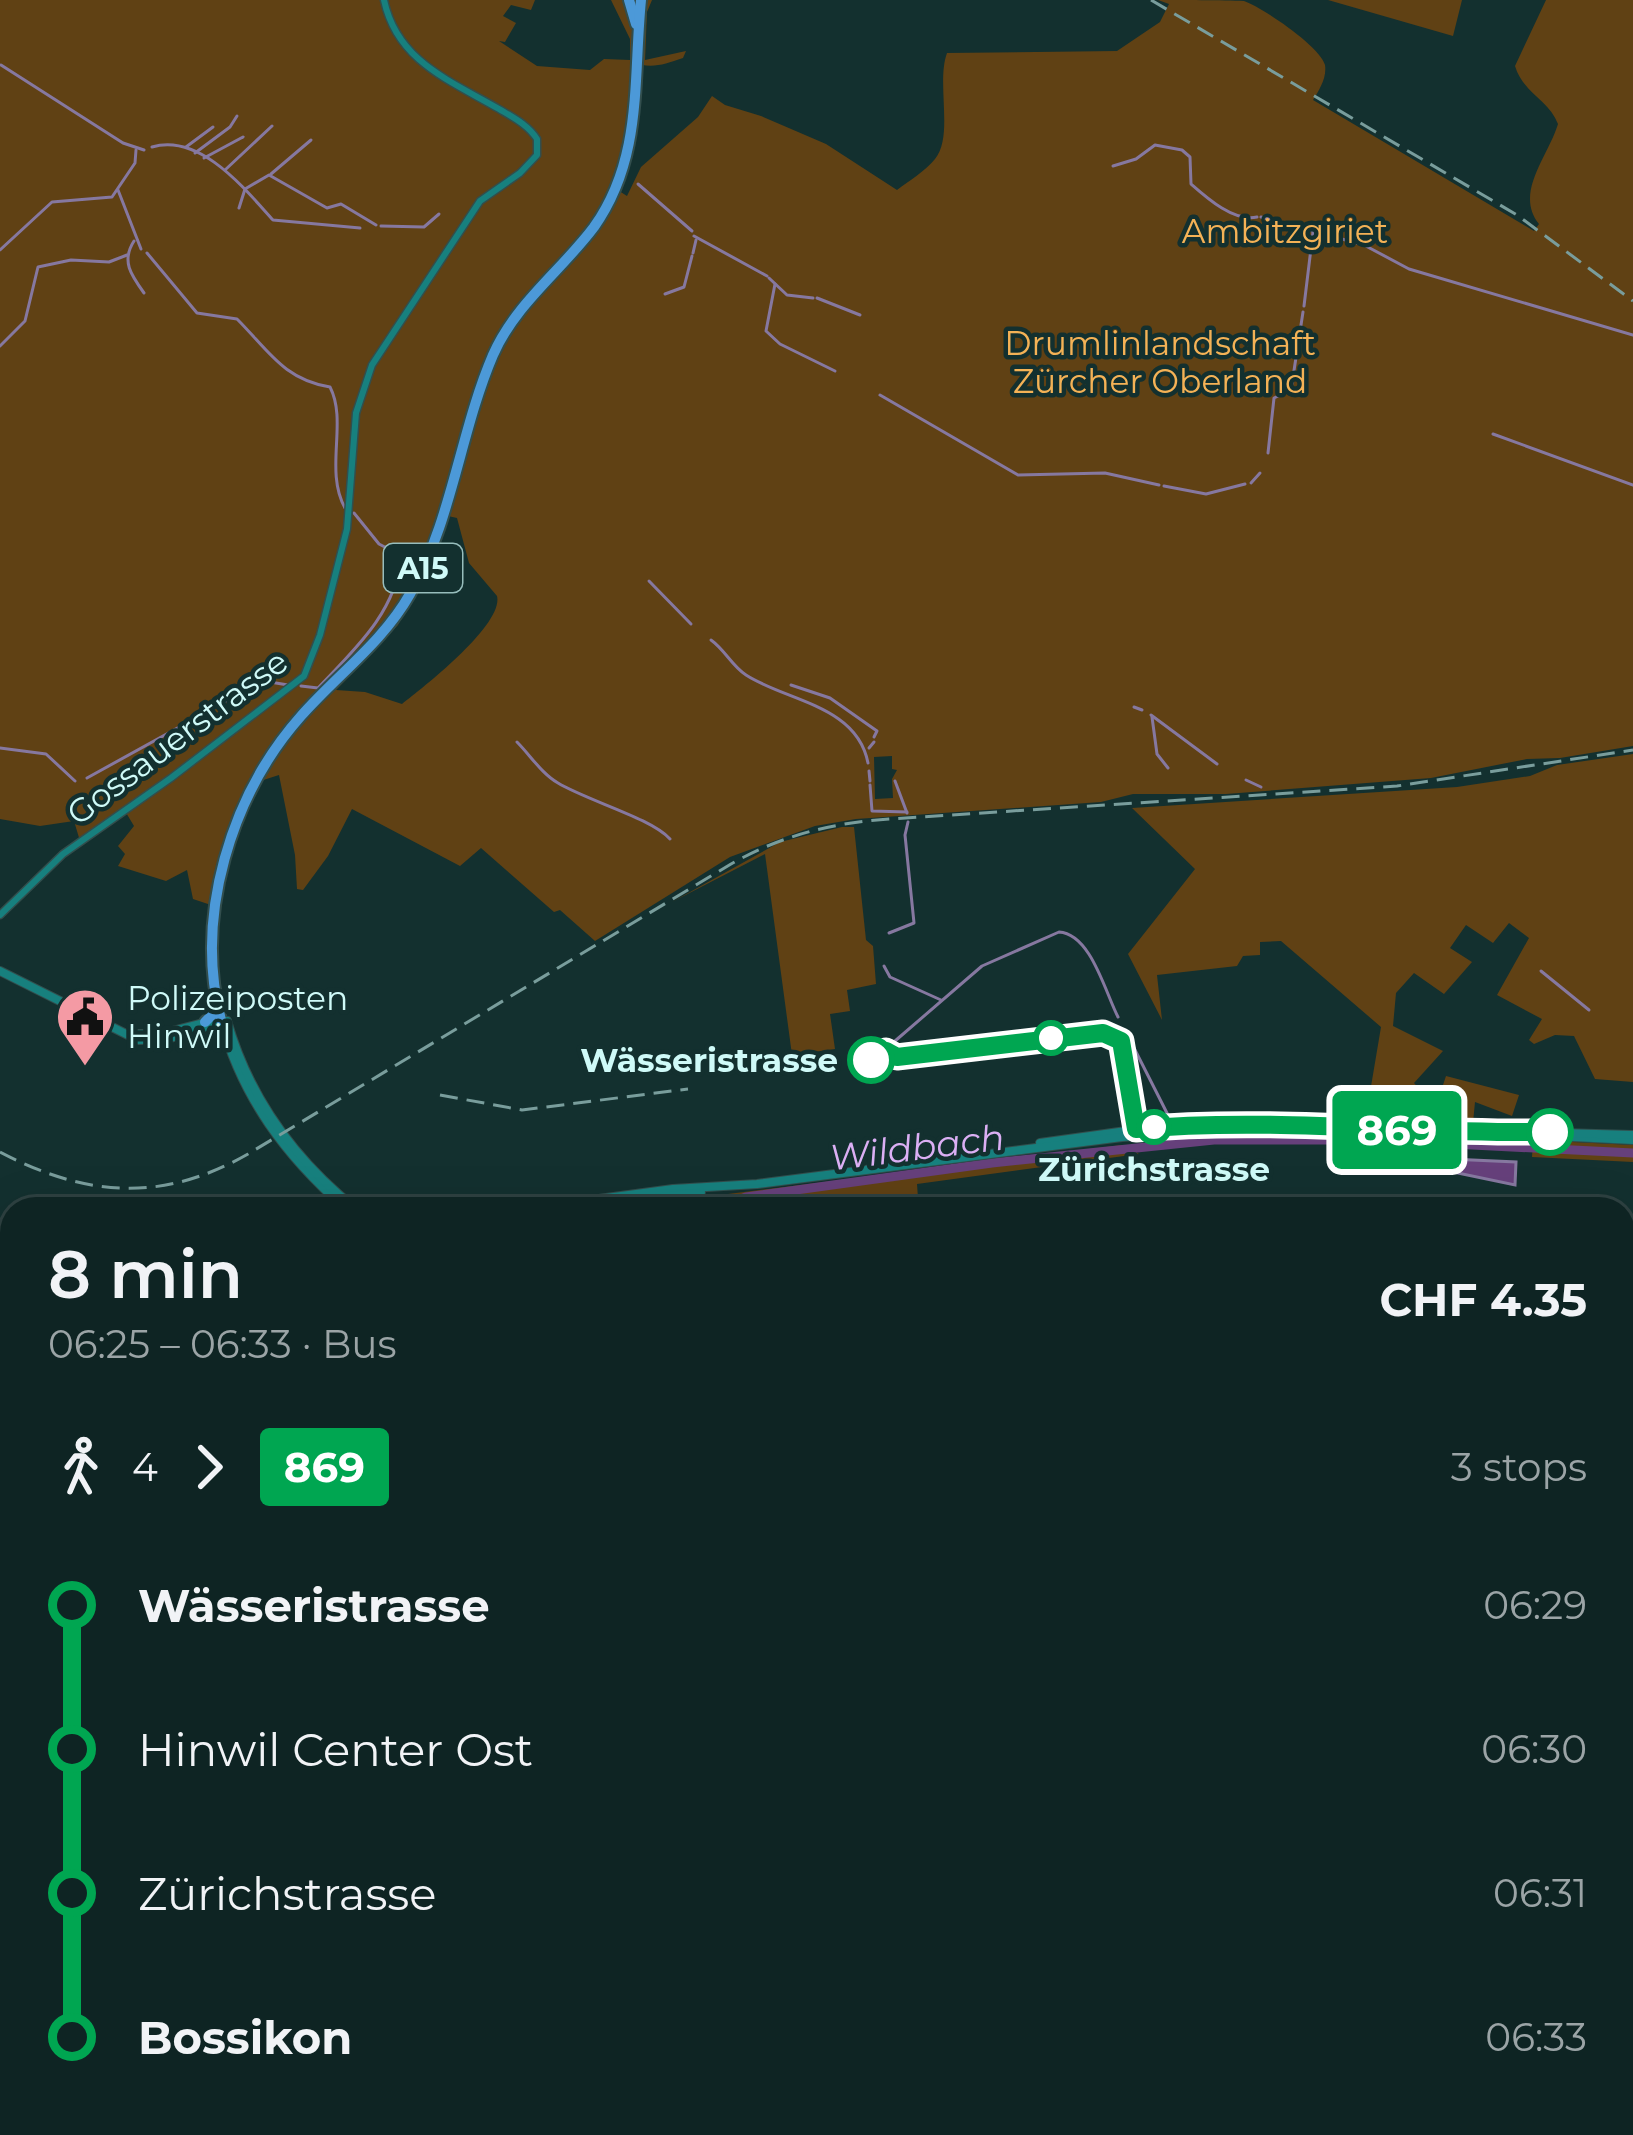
<!DOCTYPE html>
<meta charset="utf-8">
<style>
:root{--surface:#0e2423;--page:#1c3030;--text:#f1f3f6;--muted:#9ba4a6;--line:#2e4141}
body{margin:0;font-family:Montserrat,sans-serif;background:var(--page);color:var(--text);height:100vh;display:flex;flex-direction:column;font-size:45px;white-space:nowrap}
*{box-sizing:border-box;margin:0}
p{font-size:39px;color:var(--muted)}
.icon{flex:none;width:66px;height:66px;fill:none;stroke:currentColor;stroke-width:2;stroke-linecap:round;stroke-linejoin:round}
.map{position:relative;flex:1;overflow:hidden}
.side{position:absolute;left:0px;top:1197px;width:1635px;height:939px;display:flex;flex-direction:column;background:var(--surface);border-radius:36px 36px 0 0;box-shadow:0 12px 48px #0002,0 0 0 3px var(--line)}
.side>*{flex:none}
.badge{padding:0 24px;border-radius:9px;font-size:42px;line-height:78px}
.map>.badge{position:absolute;translate:-50% -50%;box-shadow:0 0 0 6px #fff}
.legs{display:flex;align-items:center;gap:18px;height:132px;padding:0 48px;font-size:39px}
.legs p{margin-inline-start:auto}
.overview{display:flex;align-items:center;justify-content:space-between;height:204px;padding:0 48px}
h1{font-size:66px;font-weight:600;line-height:90px}
ul{padding:0 48px;list-style:none}
li{display:flex;align-items:center;gap:42px;height:144px;font-size:45px}
li i{display:grid;place-items:center;width:18px;height:100%;margin:0 15px;background:currentColor}
li i::after{content:'';width:30px;height:30px;margin:-15px;border:9px solid;border-radius:50%;background:var(--surface)}
li p{margin-inline-start:auto}
li:first-child i{background:linear-gradient(#0000 50%,currentColor 0)}
li:last-child i{background:linear-gradient(currentColor 50%,#0000 0)}
.map>svg:first-child{display:block}
.green{fill:#604114;fill-rule:evenodd}
.water{fill:#66407b;stroke:#8678a0;stroke-width:3}
.lines{fill:none;stroke-linecap:round;stroke-linejoin:round}
.stream{stroke:#8678a0;stroke-width:3}
.river{stroke:#66407b;stroke-width:9}
.tertiary-casing{stroke:#324e4d;stroke-width:9}
.secondary-casing{stroke:#324e4d;stroke-width:10}
.trunk-casing{stroke:#324e4d;stroke-width:14}
.tertiary{stroke:#17807e;stroke-width:6}
.secondary{stroke:#17807e;stroke-width:8}
.trunk{stroke:#4c99d8;stroke-width:10}
.rail{stroke:#799d9c;stroke-width:3;stroke-dasharray:18 9;stroke-linecap:butt}
.line-1-casing{stroke:#fff;stroke-width:27}
.line-1{stroke:#00a651;stroke-width:18}
.stop-1-dot{fill:#fff;stroke:#00a651;stroke-width:6}
.labels{text-anchor:middle;dominant-baseline:central;stroke-width:9;stroke-linejoin:round;paint-order:stroke}
.shield{fill:#13302f;stroke:#97bdbc;stroke-width:3}
.shield-label{font-size:30px;font-weight:bold;fill:#cffaf8}
.park-label{font-size:33px;fill:#f4b256;stroke:#13302f}
.street-label{font-size:33px;fill:#cffaf8;stroke:#13302f}
.poi-label{font-size:33px;fill:#cffaf8;stroke:#13302f;text-anchor:start}
.stop-label{font-size:33px;font-weight:bold;fill:#cffaf8;stroke:#13302f;text-anchor:end}
.water-label{font-size:36px;font-style:italic;fill:#dbaff4;stroke:#13302f}
</style>
<div class="map">
<svg width="1633" height="2135" viewBox="0 0 1633 2135">
<rect width="100%" height="100%" fill="#13302f"/>
<!-- green -->
<g class="green">
<path d="M0,0H535L531,10L511,5L503,16L516,23L505,42L499,41L537,66L590,70L604,59L630,60V39L611,0H652L647,12L645,60L686,51L683,58C663,65 651,69 631,62L636,109L616,189L627,196L641,167L698,117L712,96L725,105L761,116L826,144L897,190C909,181 925,171 935,159C954,136 936,83 947,53L1117,51L1160,22L1169,4L1158,0C1180,0 1224,0 1244,1C1262,7 1321,47 1325,65C1327,78 1319,90 1313,100L1534,231L1539,224C1514,193 1548,157 1558,124C1549,100 1523,93 1515,66L1546,0H1633V746L1560,758L1527,759L1431,778L1226,794H1133L1101,802L856,819L815,826L730,857L595,941L560,910L554,912L481,848L460,866L352,809L328,856L303,890L297,889L295,855L279,775L254,783L238,819L217,907L193,899L187,870L166,881L118,866L125,854L118,846L134,826L125,811L80,841L74,821L40,826L0,819ZM448,516L457,518L469,563L497,596C504,624 425,686 402,704L365,692L336,690L398,625L429,569ZM892,756V769L897,770L892,779L893,798L875,799L874,757Z"/>
<polygon points="1328,0 1462,0 1453,36"/>
<polygon points="1633,754 1633,1082 1595,1079 1574,1036 1555,1035 1534,1044 1529,1040 1542,1019 1497,995 1529,938 1509,923 1493,943 1466,925 1450,948 1472,962 1444,994 1414,973 1396,993 1393,1026 1443,1051 1414,1083 1422,1092 1441,1091 1446,1076 1519,1095 1512,1116 1475,1102 1472,1133 1364,1128 1381,1027 1281,941 1260,942 1260,955 1243,956 1237,966 1157,975 1162,1020 1128,954 1195,869 1132,808 1457,787 1530,776 1557,765"/>
<polygon points="842,827 854,827 866,940 873,946 876,984 847,990 850,1011 830,1014 835,1049 792,1055 765,854 672,902 780,842"/>
<polygon points="1533,1140 1633,1145 1633,1162 1532,1157"/>
<polygon points="1122,1145 1139,1154 917,1184 918,1198 912,1203 884,1197 876,1205 859,1209 670,1209 672,1201"/>
<polygon points="12,1677 12,2124 716,2124 724,2135 0,2135 0,1686"/>
<polygon points="729,2124 1028,2124 1024,2135 735,2135"/>
<polygon points="1450,2124 1576,2124 1566,2135 1461,2135"/>
</g>
<!-- water -->
<polygon class="water" points="1405,1157 1516,1162 1515,1185 1405,1162"/>
<g class="lines">
<!-- stream -->
<g class="stream">
<polyline points="1,65 123,143 144,150"/>
<path d="M152,147C200,133 244,188 273,220L360,228"/>
<polyline points="186,147 213,127"/>
<polyline points="195,153 230,127 237,116"/>
<polyline points="204,158 243,137"/>
<path d="M1113,166L1136,159L1155,145L1182,150L1190,157L1191,184C1208,199 1234,222 1257,217"/>
<polyline points="225,170 272,126"/>
<polyline points="271,174 311,140"/>
<polyline points="638,184 692,231"/>
<polyline points="118,190 141,249"/>
<polyline points="239,208 245,189 269,175 327,208 341,204 376,225"/>
<polyline points="1261,217 1364,245 1409,269 1633,335"/>
<polyline points="381,226 424,227 439,214"/>
<polyline points="694,236 767,276"/>
<path d="M134,241C121,261 131,275 144,293"/>
<polyline points="0,250 52,202 112,197 135,163 136,150"/>
<path d="M147,253L197,313L237,319C268,350 284,380 330,387C348,422 324,470 345,508"/>
<polyline points="693,253 696,240"/>
<polyline points="769,278 787,295 813,298"/>
<polyline points="775,284 766,331 780,344 835,371"/>
<polyline points="665,294 684,287 692,256"/>
<polyline points="817,298 860,315"/>
<polyline points="1304,306 1313,232"/>
<polyline points="0,346 25,321 38,267 71,260 109,262 127,255"/>
<polyline points="880,395 1018,475 1105,473 1159,485"/>
<polyline points="1493,434 1633,485"/>
<polyline points="1268,453 1274,398 1291,390 1303,312"/>
<polyline points="1251,483 1260,473"/>
<polyline points="1164,486 1206,494 1245,484"/>
<polyline points="649,581 691,624"/>
<path d="M711,640C725,650 732,666 746,675C786,701 857,705 868,763"/>
<polyline points="791,685 830,698 877,731 874,737"/>
<path d="M301,686L318,688C356,648 395,613 402,556L379,544L354,513"/>
<polyline points="236,696 258,680 288,685"/>
<polyline points="1134,707 1142,710"/>
<polyline points="1151,715 1217,764"/>
<polyline points="1152,717 1157,754 1168,768"/>
<path d="M517,742C530,755 542,774 558,783C588,801 651,818 670,839"/>
<polyline points="0,748 46,754 75,781"/>
<polyline points="869,748 874,742"/>
<polyline points="869,771 870,781"/>
<polyline points="87,778 230,699"/>
<polyline points="1246,780 1261,787"/>
<polyline points="895,781 907,813"/>
<polyline points="870,785 872,811 907,812"/>
<polyline points="889,933 914,923 905,835 908,822"/>
<polyline points="884,966 890,977 941,1000"/>
<polyline points="1541,971 1589,1010"/>
<path d="M895,1041L982,966L1059,932C1091,934 1105,992 1118,1017"/>
<polyline points="1131,1042 1171,1121"/>
<polyline points="665,1209 746,1197"/>
<polyline points="1623,1956 1633,1943"/>
<polyline points="0,2101 12,2106"/>
<polyline points="218,2124 219,2124"/>
<polyline points="239,2124 239,2135"/>
<polyline points="792,2134 792,2135"/>
<polyline points="358,2135 358,2124"/>
<polyline points="1071,2135 1078,2124"/>
</g>
<!-- river -->
<g class="river">
<polyline points="714,1209 746,1197 992,1163 1214,1140 1374,1140 1633,1153"/>
<polyline points="0,1406 9,1406"/>
</g>
<!-- tertiary casing -->
<g class="tertiary-casing">
<g id="tertiary">
<path d="M0,915L63,854L171,778L304,676L320,635L347,529L356,413L372,365L480,201L520,173L537,155V139C528,125 514,118 499,109C449,80 397,61 384,0"/>
<polyline points="0,1392 12,1395"/>
<polyline points="0,1627 12,1638"/>
<polyline points="0,1686 12,1677"/>
<polyline points="1623,1887 1633,1893"/>
</g>
</g>
<!-- secondary casing -->
<g class="secondary-casing">
<g id="secondary">
<polyline points="0,971 138,1040 167,1039 227,1021"/>
<path d="M221,1020C242,1098 286,1156 346,1209"/>
<path d="M227,1021C249,1097 295,1160 356,1209"/>
<polyline points="134,1034 161,1034 207,1022"/>
<polyline points="1534,1135 1633,1140"/>
<polyline points="1040,1143 1148,1128 1228,1124"/>
<polyline points="525,1209 673,1189 757,1184 1122,1137 1209,1130 1347,1127 1633,1135"/>
<polyline points="572,1209 701,1192"/>
<polyline points="1252,2124 1261,2135"/>
</g>
</g>
<!-- trunk casing -->
<g class="trunk-casing">
<g id="trunk">
<polyline points="629,0 636,24"/>
<path d="M221,1020C194,916 231,795 301,716C337,675 383,642 410,594C452,521 460,432 493,355C516,303 561,271 594,227C643,158 633,80 641,0"/>
<polyline points="205,1022 213,1014 215,1004"/>
</g>
</g>
<!-- tertiary -->
<use href="#tertiary" class="tertiary"/>
<!-- secondary -->
<use href="#secondary" class="secondary"/>
<!-- trunk -->
<use href="#trunk" class="trunk"/>
<!-- rail -->
<g class="rail">
<polyline points="1151,0 1517,215 1633,301"/>
<polyline points="440,1095 522,1110 688,1089"/>
<path d="M0,1152C86,1197 162,1203 248,1154L731,864C782,835 832,823 889,819L1397,786L1633,750"/>
<polyline points="0,1561 12,1571"/>
<polyline points="722,2124 730,2135"/>
</g>
</g>
<g class="lines">
<!-- line-1 casing -->
<g class="line-1-casing">
<path id="line-1" d="M871,1060L880,1059L886,1051L897,1057L1103,1033L1121,1041L1136,1129C1274,1117 1412,1134 1550,1132"/>
</g>
<!-- line-1 -->
<use href="#line-1" class="line-1"/>
</g>
<!-- icons -->
<defs>
<g id="civic-pin" transform="scale(3)"><path d="M0 17L-7.5 6A9.5 9.5 0 1 1 7.5 6Z" fill="#f49aa4" stroke="#13302f"/><path d="M-.6-6.5H3V-4.5H.6V-3L4-1V1h2V6H-6V1h2V-1L-.6-3ZM-1.2 2.5V6h2.4V2.5Z" fill="#111"/></g>
</defs>
<g fill-rule="evenodd">
<use href="#civic-pin" x="85" y="1017"/>
</g>
<!-- markers -->
<g class="stop-1-dot">
<circle cx="1051" cy="1038" r="15"/>
<circle cx="871" cy="1060" r="21"/>
<circle cx="1154" cy="1127" r="15"/>
<circle cx="1550" cy="1132" r="21"/>
</g>
<g class="labels">
<!-- shield labels -->
<rect class="shield" x="384" y="544" width="78" height="48" rx="9"/>
<g class="shield-label">
<text x="423" y="568">A15</text>
</g>
<!-- park labels -->
<g class="park-label">
<text x="1285" y="231">Ambitzgiriet</text>
<text x="1160" y="343">Drumlinlandschaft<tspan x="1160" dy="38">Zürcher Oberland</tspan></text>
</g>
<!-- street labels -->
<g class="street-label">
<text transform="translate(177 737) rotate(-37)">Gossauerstrasse</text>
</g>
<!-- poi labels -->
<g class="poi-label">
<text x="127" y="998">Polizeiposten<tspan x="127" dy="38">Hinwil</tspan></text>
</g>
<!-- stop labels -->
<g class="stop-label">
<text x="838" y="1060">Wässeristrasse</text>
<text x="1154" y="1169" text-anchor="middle">Zürichstrasse</text>
</g>
<!-- water labels -->
<g class="water-label">
<text transform="translate(917 1147) rotate(-7)">Wildbach</text>
</g>
</g>
</svg>
<b class="badge" style="left:1397px;top:1130px;background:#00a651;color:#fff">869</b>
<section class="side">
<div class="overview"><div><h1>8 min</h1><p>06:25 – 06:33 · Bus</p></div><b>CHF 4.35</b></div>
<div class="legs"><svg class="icon" aria-label="walk" viewBox="0 0 24 24"><circle cx="13" cy="4" r="2"/><path d="M13 8l-2 6 4 7M11 14l-3 7M7 12l3-4h3l4 4"/></svg>4<svg class="icon" aria-label="forward" viewBox="0 0 24 24"><path d="M9 5l7 7-7 7"/></svg><b class="badge" style="background:#00a651;color:#fff">869</b><p>3 stops</p></div>
<ul>
<li><i style="color:#00a651"></i><b>Wässeristrasse</b><p>06:29</p></li>
<li><i style="color:#00a651"></i><span>Hinwil Center Ost</span><p>06:30</p></li>
<li><i style="color:#00a651"></i><span>Zürichstrasse</span><p>06:31</p></li>
<li><i style="color:#00a651"></i><b>Bossikon</b><p>06:33</p></li>
</ul>
</section>
</div>
